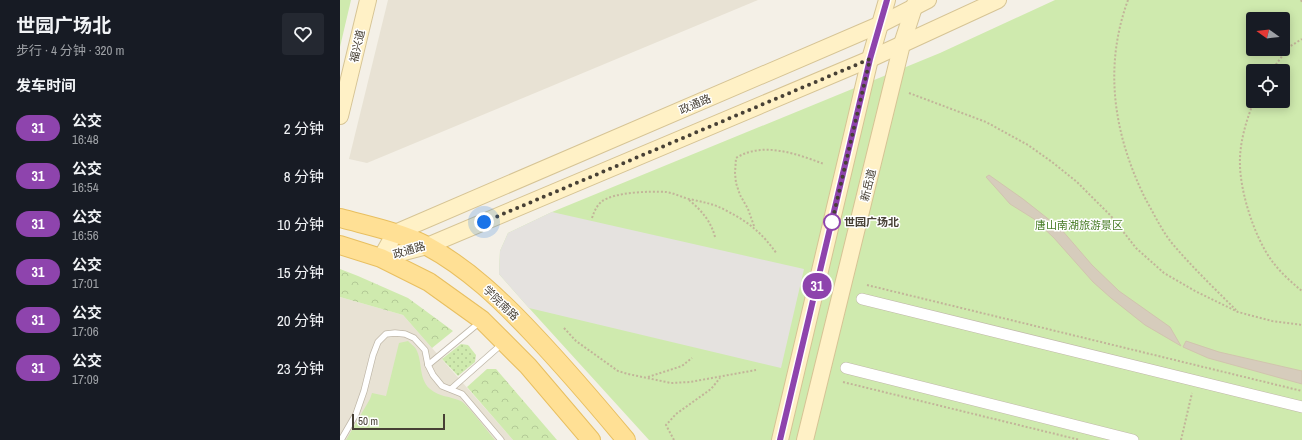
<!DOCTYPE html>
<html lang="zh">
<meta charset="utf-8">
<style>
:root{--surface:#171b24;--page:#242831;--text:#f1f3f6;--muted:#9ea1a6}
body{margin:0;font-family:"Archivo Narrow","Noto Sans SC",sans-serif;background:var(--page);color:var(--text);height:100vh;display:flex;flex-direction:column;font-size:15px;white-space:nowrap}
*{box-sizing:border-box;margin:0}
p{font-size:13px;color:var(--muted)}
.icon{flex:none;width:22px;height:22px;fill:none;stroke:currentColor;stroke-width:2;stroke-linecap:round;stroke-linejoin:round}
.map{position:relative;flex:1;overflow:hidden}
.panel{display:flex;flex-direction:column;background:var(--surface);width:340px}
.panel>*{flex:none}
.badge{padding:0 8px;border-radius:13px;font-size:14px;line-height:26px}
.needle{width:26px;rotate:284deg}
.controls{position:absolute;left:906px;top:12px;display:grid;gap:8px}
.controls a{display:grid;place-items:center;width:44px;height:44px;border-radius:4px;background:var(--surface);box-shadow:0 2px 10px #0003;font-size:20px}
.scale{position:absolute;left:12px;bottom:10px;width:93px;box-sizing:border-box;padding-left:4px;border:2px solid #474035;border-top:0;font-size:11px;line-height:14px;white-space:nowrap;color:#474035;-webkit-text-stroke:3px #fff;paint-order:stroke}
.you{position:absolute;width:20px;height:20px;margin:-10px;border:3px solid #fff;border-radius:50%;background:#1a73e8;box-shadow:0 0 0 6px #1a73e833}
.map>.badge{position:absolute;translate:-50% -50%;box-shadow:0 0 0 2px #fff}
h2{padding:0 16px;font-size:15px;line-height:36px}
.round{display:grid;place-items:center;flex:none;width:42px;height:42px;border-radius:4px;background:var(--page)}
.summary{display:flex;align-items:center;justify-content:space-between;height:68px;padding:0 16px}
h1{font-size:19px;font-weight:700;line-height:30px}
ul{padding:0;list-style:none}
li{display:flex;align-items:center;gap:12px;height:48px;padding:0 16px}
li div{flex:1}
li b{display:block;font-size:15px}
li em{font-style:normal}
li .badge{min-width:44px;font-weight:700;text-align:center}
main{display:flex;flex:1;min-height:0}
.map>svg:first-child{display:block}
.residential{fill:#e8e2d4}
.grass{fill:url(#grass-dots)}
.forest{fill:url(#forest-crowns)}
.green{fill:#cfeaae;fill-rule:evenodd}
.parking{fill:#e5e2df}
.building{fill:#d6ccbc;stroke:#d1c4ae}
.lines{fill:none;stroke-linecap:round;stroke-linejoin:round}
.lane-casing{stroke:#c0b8a9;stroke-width:7}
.street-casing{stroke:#c0b8a9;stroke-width:12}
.secondary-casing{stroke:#d6c495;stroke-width:18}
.primary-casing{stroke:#e8bf60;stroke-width:20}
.path{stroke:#c2b499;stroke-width:2;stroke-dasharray:2 2;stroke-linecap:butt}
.lane{stroke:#fff;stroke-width:5.5}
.street{stroke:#fff;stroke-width:11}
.secondary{stroke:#fff1c6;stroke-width:16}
.primary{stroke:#ffe095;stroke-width:18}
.line-casing{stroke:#fff;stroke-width:9}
.line{stroke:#8e44ad;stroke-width:6}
.walk{stroke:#474035;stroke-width:4;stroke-dasharray:0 7.2}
.stop-dot{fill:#fff;stroke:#8e44ad;stroke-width:2}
.labels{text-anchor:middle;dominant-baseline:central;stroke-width:3;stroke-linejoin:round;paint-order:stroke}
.street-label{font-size:11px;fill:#474035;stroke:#fff}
.stop-label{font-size:11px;font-weight:bold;fill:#474035;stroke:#fff;text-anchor:start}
.park-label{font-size:11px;fill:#477c26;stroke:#fff}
</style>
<main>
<section class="panel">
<div class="summary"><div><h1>世园广场北</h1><p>步行 · 4 分钟 · 320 m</p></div><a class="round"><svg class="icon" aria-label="heart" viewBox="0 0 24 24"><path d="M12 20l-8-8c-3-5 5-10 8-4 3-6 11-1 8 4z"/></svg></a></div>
<h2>发车时间</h2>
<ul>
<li><span class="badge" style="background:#8e44ad;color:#fff">31</span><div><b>公交</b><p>16:48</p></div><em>2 分钟</em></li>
<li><span class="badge" style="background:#8e44ad;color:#fff">31</span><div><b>公交</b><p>16:54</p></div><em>8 分钟</em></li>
<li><span class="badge" style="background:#8e44ad;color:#fff">31</span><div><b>公交</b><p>16:56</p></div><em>10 分钟</em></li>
<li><span class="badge" style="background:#8e44ad;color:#fff">31</span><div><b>公交</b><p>17:01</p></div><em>15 分钟</em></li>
<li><span class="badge" style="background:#8e44ad;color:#fff">31</span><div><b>公交</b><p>17:06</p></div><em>20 分钟</em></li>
<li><span class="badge" style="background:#8e44ad;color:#fff">31</span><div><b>公交</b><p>17:09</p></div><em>23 分钟</em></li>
</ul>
</section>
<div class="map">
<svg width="962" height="440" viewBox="0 0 962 440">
<defs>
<pattern id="grass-dots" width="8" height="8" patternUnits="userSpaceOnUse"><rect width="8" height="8" fill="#cfeaae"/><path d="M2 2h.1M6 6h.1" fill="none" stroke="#b3ca96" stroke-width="1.8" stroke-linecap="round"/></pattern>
<pattern id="forest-crowns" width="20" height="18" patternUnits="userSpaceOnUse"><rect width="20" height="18" fill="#cfeaae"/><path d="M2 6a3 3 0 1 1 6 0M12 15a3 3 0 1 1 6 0" fill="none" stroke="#b3ca96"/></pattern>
</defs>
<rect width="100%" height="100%" fill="#f4f0e7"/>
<!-- residential -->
<g class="residential">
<polygon points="48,0 418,0 27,163 9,159"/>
<polygon points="0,297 63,315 173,440 0,440"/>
</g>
<!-- grass -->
<polygon class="grass" points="121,344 128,345 136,355 135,362 118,376 102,359"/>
<!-- forest -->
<g class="forest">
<polygon points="0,269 18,276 68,298 113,331 92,348 63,315 0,297"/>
<polygon points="147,369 156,369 217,440 173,440 127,387"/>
</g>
<!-- green -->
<g class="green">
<polygon points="0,0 11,0 0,47"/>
<path d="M715,0H962V440H309L189,308L159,274L160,251L168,233L212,212L600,53ZM913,19H943V49H913ZM913,71H943V101H913Z"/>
<path d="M68,341C70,343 74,346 76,349C83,362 78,378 90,389C99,397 110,396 121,401C128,405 148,432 155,440H6L30,399L32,393L46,396L59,343Z"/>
</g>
<!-- parking -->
<polygon class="parking" points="212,212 464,269 441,368 189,308 159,274 160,251 168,233"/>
<!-- building -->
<g class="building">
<polygon points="649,175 683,199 721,229 752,265 779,291 830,327 841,346 805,325 771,298 753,282 714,238 694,219 670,204 663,196 646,177"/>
<polygon points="846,341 879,352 962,371 962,384 868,358 843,347"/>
</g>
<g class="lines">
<!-- lane casing -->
<g class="lane-casing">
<g id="lane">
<polyline points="88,365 140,322"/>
<polyline points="111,389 163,343"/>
<polyline points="1,440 16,414 24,391 33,355 38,342 46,334 55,333 65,334 74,338 85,350 88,365 93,375 102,386 122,394 161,440"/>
</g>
</g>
<!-- street casing -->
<g class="street-casing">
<g id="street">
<polyline points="522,299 962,407"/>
<polyline points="506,368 793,440"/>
</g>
</g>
<!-- secondary casing -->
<g class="secondary-casing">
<g id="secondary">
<polyline points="0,116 28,0"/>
<polyline points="41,258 87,246 530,59 658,0"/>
<polyline points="41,258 55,233 541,24 588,0"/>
<polyline points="440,440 530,59 547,0"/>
<polyline points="465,440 562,44 576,1"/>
</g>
</g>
<!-- primary casing -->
<g class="primary-casing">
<g id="primary">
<path d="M0,218C29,226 60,232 87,246C128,268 162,301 194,335C226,369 256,404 286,440"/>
<polyline points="0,245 41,258 89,282 142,320 188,366 251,440"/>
</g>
</g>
<!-- path -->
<g class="path">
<path d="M788,0C763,68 774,136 806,200C814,214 821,229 831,242C851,266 874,288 896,310"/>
<polyline points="961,0 962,2"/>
<polyline points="931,71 949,47 962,39"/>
<polyline points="569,93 646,122 688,145 712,162 737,182 771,216 796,248 824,273 855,291 898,312 932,321 962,325"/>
<path d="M914,101C906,121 899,144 900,166C901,195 915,238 932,261C940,272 951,282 962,291"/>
<path d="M349,200C361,210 371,221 375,237"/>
<path d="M252,218C254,212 256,207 261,202C273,192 310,191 326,192C334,193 341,197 349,199C363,202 375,204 387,211C410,223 422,233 437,254"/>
<path d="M414,226L408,209L400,195L396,183L395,173L396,158C423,141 457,154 484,164"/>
<polyline points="527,285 962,391"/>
<polyline points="224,328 236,341 278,371 288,374 331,383 350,382 416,370"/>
<polyline points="308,377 342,366 352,358"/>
<polyline points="503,382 740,440"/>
<polyline points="334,440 326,425 336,414 371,389 380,378"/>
<polyline points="841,440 852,393"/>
</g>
<!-- lane -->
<use href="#lane" class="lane"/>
<!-- street -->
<use href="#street" class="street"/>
<!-- secondary -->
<use href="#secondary" class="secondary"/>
<!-- primary -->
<use href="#primary" class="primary"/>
</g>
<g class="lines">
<!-- line casing -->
<g class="line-casing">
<polyline id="line" points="440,440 530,59 547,0"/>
</g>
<!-- line -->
<use href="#line" class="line"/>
<!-- walk -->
<polyline class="walk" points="144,222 530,59 492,222"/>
</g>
<!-- markers -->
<circle class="stop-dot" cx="492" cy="222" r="8"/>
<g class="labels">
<!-- street labels -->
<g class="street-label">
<text transform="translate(17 46) rotate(-77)">福兴道</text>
<text transform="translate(355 104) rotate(-23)">政通路</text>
<text transform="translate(528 185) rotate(-76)">新岳道</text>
<text transform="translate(69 250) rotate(-16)">政通路</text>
<text transform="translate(161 303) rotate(44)">学院南路</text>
</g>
<!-- stop labels -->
<g class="stop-label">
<text x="504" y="222">世园广场北</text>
</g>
<!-- park labels -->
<g class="park-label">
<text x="739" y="225">唐山南湖旅游景区</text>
</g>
</g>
</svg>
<div class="controls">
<a><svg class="needle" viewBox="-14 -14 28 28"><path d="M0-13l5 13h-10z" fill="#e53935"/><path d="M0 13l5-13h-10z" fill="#9ea1a6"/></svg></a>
<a><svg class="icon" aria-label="locate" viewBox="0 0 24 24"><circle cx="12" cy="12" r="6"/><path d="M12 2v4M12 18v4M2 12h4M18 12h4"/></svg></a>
</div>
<div class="scale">50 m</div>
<div class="you" style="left:144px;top:222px"></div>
<b class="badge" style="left:477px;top:286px;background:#8e44ad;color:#fff">31</b>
</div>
</main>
